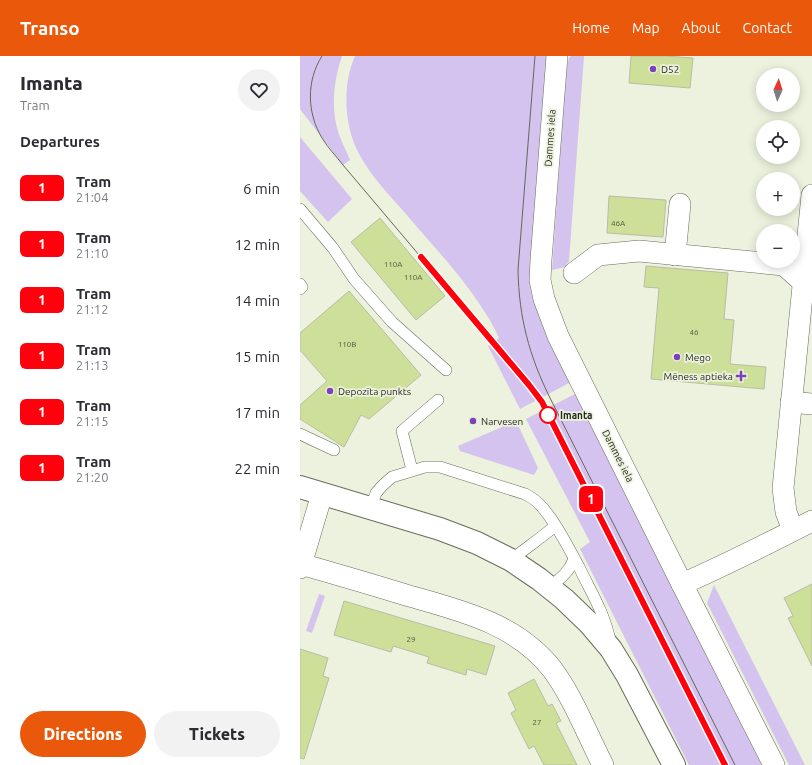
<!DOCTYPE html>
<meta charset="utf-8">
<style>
:root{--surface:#fff;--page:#f2f2f3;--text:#2b2b33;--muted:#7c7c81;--accent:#ea580c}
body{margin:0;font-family:Ubuntu,sans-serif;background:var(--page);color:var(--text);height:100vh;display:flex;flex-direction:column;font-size:15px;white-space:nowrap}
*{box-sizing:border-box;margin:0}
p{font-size:13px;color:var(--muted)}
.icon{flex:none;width:22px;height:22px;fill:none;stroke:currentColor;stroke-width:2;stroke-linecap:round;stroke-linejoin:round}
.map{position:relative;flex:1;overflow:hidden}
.drawer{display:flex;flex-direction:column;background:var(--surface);width:300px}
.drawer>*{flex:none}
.badge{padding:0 8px;border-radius:6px;font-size:14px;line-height:26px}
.needle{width:26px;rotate:4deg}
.fabs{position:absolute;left:456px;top:12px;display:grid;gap:8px}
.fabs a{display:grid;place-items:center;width:44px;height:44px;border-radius:50%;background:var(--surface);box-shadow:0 2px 10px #0003;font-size:20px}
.map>.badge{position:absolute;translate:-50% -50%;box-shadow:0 0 0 2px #fff}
h2{padding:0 20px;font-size:15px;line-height:36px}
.round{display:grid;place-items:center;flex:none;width:42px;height:42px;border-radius:21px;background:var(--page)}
.summary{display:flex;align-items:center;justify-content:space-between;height:68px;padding:0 20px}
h1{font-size:19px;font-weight:800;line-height:30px}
.action{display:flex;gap:8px;margin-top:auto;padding:8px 20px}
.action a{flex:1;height:46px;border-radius:24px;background:var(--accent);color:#fff;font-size:16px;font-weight:800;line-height:46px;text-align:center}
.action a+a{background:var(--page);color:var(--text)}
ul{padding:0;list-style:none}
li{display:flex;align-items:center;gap:12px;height:56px;padding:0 20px}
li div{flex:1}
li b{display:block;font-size:15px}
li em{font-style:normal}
li .badge{min-width:44px;font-weight:700;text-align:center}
header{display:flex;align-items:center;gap:24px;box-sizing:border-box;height:56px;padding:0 20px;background:var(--accent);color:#fff}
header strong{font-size:19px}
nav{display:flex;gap:22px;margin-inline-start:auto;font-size:14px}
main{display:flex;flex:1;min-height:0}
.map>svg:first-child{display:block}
.green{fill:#d4c3ef}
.building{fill:#cddf98;stroke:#b7bda9}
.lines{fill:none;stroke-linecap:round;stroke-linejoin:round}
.service-casing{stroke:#686d5b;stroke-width:12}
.minor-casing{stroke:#686d5b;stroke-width:22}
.tertiary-casing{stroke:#686d5b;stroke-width:24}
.service{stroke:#fff;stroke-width:11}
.minor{stroke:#fff;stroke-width:21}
.tertiary{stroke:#fff;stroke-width:22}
.tram{stroke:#65685c;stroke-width:1}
.line-casing{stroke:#fff;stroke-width:9}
.line{stroke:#ff000c;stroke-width:6}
.poi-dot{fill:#7c43b9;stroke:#ecf2dd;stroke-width:1.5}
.stop-dot{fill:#fff;stroke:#ff000c;stroke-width:2}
.labels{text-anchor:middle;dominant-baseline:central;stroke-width:3.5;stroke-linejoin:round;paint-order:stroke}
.number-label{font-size:8px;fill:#50563f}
.poi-label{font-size:10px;fill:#272921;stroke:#ecf2dd;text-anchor:start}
.street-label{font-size:10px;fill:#272921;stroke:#ecf2dd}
.stop-label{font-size:10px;font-weight:bold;fill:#272921;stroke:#ecf2dd;text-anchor:start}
</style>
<header>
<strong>Transo</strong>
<nav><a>Home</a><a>Map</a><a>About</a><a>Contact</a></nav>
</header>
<main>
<section class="drawer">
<div class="summary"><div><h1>Imanta</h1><p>Tram</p></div><a class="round"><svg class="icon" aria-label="heart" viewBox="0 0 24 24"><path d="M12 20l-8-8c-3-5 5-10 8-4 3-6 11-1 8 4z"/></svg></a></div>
<h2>Departures</h2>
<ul>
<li><span class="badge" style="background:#ff000c;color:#fff">1</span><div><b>Tram</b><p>21:04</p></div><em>6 min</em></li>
<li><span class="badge" style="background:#ff000c;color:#fff">1</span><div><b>Tram</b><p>21:10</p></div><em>12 min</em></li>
<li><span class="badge" style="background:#ff000c;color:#fff">1</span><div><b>Tram</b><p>21:12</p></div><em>14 min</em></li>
<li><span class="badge" style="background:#ff000c;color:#fff">1</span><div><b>Tram</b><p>21:13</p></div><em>15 min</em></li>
<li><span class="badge" style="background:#ff000c;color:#fff">1</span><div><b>Tram</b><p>21:15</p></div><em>17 min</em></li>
<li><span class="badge" style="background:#ff000c;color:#fff">1</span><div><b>Tram</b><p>21:20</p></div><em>22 min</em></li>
</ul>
<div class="action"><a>Directions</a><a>Tickets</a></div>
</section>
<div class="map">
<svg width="512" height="709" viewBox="0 0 512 709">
<rect width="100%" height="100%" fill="#ecf2dd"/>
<!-- green -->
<g class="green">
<path d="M0,0H42C34,24 31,47 37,72C40,83 46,94 50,104L43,109L0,53Z"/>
<path d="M55,0H249L230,212L232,240L247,277L271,326L220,353L188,290L199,282C195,274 191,265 186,258C164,222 133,190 106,158C89,139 71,120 59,98C44,70 42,29 55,0Z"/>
<polygon points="271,0 284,0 269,205 265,211 252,214 266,13 269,2"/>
<polygon points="0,81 52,143 28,166 0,135"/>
<polygon points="275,338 462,709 389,709 280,493 290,486 226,363"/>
<polygon points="211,367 219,371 238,412 234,419 160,395 158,390"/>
<polygon points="414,529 505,709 489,709 407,547"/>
<polygon points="19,538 25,540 12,577 6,575"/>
</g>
<!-- building -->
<g class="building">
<polygon points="331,0 366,0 393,2 390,32 329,27"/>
<polygon points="309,140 366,144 363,181 307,177"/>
<polygon points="80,162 145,240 116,264 51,186"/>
<polygon points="346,210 428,217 424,263 434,264 430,308 466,311 464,333 351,323 359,232 344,231"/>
<polygon points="49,235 121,319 69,363 61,359 44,391 0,363 0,349 27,325 0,294 0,277"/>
<polygon points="512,528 512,610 488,562 493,560 484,542"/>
<polygon points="44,545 195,590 186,619 167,613 166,619 127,607 129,601 93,590 91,596 34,579"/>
<polygon points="0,593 28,602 23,620 29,622 4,703 0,702"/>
<polygon points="234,623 248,650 252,648 261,665 256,667 277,709 244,709 234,690 229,693 211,657 216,654 208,637"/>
</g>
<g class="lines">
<!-- service casing -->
<g class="service-casing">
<g id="service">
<polyline points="0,153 33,192 54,223 92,266 146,314"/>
<polyline points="0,228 2,231 0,233"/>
<polyline points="0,378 34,394"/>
<polyline points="112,414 102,375 138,344"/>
<path d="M70,453L76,437L82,430L92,421L125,411H140L225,438C231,441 237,445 242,451C257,468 268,491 279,511C291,536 305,558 310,585"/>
<path d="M211,504C226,492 241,482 255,470"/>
<path d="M250,531C261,522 269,516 274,503"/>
</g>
</g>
<!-- minor casing -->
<g class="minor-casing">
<g id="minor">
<polyline points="257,0 241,204 240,224 244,243 258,280 382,528 474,709"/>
<polyline points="375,199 380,148"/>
<polyline points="274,217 298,199 339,195 484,209 503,226"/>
<polyline points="491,346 512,348"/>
<polyline points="493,474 486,456 483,432 512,139"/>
<path d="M1,508C36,518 71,528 106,539C159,554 216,567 252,613C273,641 287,678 303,709"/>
<polyline points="0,512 22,438"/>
<path d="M382,528C426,509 469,487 512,465"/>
</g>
</g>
<!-- tertiary casing -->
<g class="tertiary-casing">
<polyline id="tertiary" points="0,431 140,473 177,487 211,504 239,523 264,543 289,567 311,593 327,619 374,709"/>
</g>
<!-- service -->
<use href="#service" class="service"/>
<!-- minor -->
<use href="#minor" class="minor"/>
<!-- tertiary -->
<use href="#tertiary" class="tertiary"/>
<!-- tram -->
<g class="tram">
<path d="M22,0C6,25 7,57 22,82C28,92 36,100 43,109L229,329L242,346L425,709"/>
<path d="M235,0L218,214C219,262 229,299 250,342L435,709"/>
</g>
</g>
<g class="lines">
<!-- line casing -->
<g class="line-casing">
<polyline id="line" points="121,201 229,329 242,346 425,709"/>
</g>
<!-- line -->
<use href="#line" class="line"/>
</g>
<!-- markers -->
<g class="poi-dot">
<circle cx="353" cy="13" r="4"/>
<circle cx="377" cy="301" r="4"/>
<path d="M439 314h4v4h4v4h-4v4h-4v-4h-4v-4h4z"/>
<circle cx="30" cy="335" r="4"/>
<circle cx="173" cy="365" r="4"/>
</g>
<circle class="stop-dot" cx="248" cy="359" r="8"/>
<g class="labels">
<!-- number labels -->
<g class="number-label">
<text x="318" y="167">46A</text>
<text x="93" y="208">110A</text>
<text x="113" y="221">110A</text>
<text x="394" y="276">46</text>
<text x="47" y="288">110B</text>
<text x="111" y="583">29</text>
<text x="237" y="666">27</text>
</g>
<!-- poi labels -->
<g class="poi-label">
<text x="361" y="13">D52</text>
<text x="385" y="301">Mego</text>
<text x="433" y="320" text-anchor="end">Mēness aptieka</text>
<text x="38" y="335">Depozīta punkts</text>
<text x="181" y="365">Narvesen</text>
</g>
<!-- street labels -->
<g class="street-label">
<text transform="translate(250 82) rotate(-86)">Dammes iela</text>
<text transform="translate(318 400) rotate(63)">Dammes iela</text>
</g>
<!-- stop labels -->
<g class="stop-label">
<text x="260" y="359">Imanta</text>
</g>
</g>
</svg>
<div class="fabs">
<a><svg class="needle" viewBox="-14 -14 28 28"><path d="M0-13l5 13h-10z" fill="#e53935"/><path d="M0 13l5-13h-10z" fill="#7c7c81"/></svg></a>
<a><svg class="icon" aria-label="locate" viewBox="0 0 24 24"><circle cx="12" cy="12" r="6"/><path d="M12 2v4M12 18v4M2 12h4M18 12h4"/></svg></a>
<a>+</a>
<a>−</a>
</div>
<b class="badge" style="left:291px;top:443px;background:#ff000c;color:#fff">1</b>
</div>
</main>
